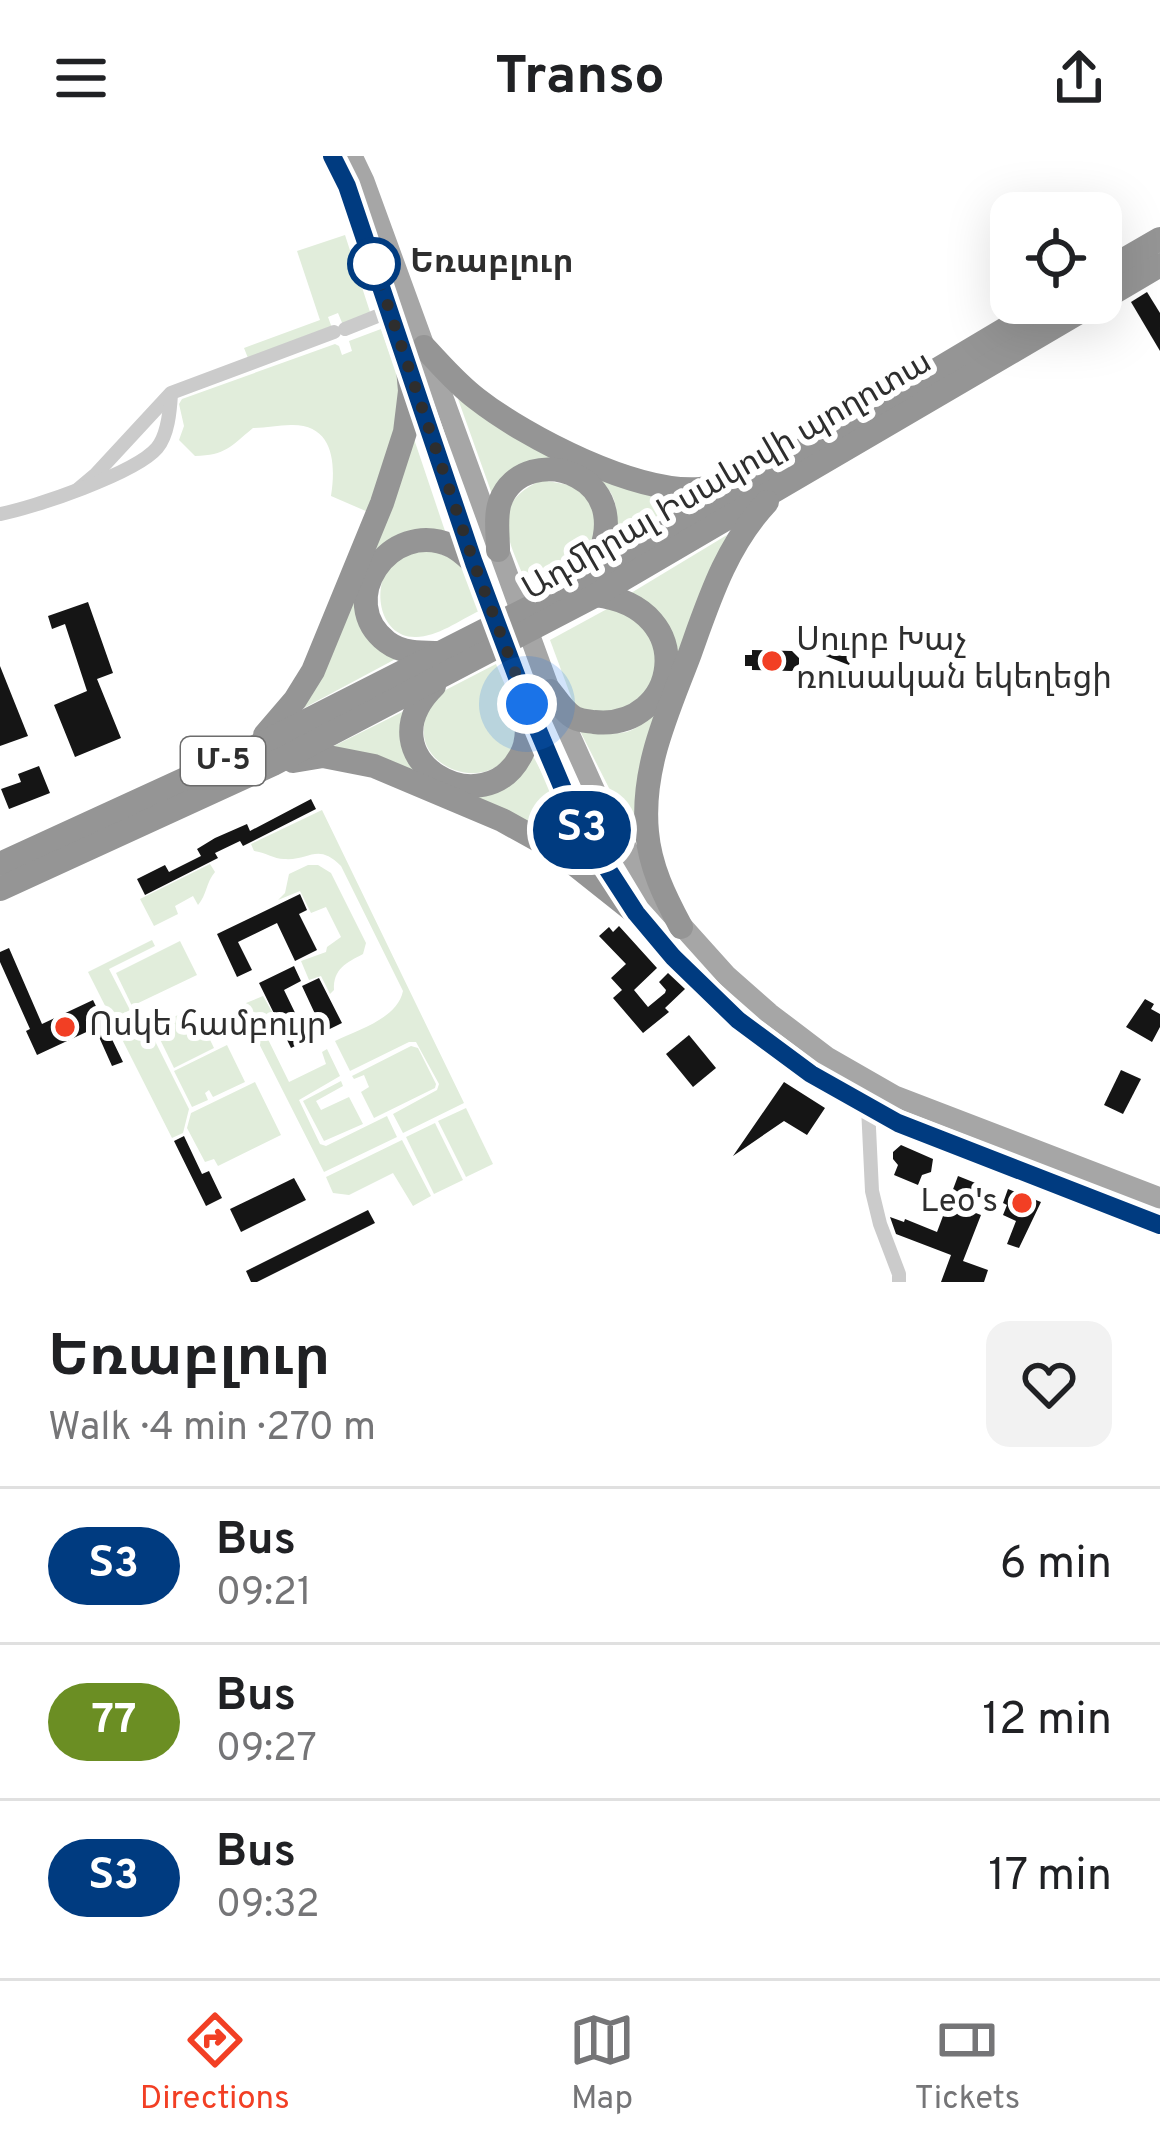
<!DOCTYPE html>
<meta charset="utf-8">
<style>
:root{--surface:#fff;--page:#f2f2f2;--text:#202124;--muted:#757577;--line:#e0e0e0;--accent:#f23f24}
body{margin:0;font-family:Overpass,"Noto Sans Armenian",sans-serif;background:var(--page);color:var(--text);height:100vh;display:flex;flex-direction:column;font-size:45px;white-space:nowrap}
*{box-sizing:border-box;margin:0}
p{font-size:39px;color:var(--muted)}
.icon{flex:none;width:66px;height:66px;fill:none;stroke:currentColor;stroke-width:2;stroke-linecap:round;stroke-linejoin:round}
.map{position:relative;height:1126px;overflow:hidden}
.drawer{display:flex;flex-direction:column;background:var(--surface);flex:1}
.drawer>*{flex:none}
.badge{padding:0 24px;border-radius:39px;font-size:42px;line-height:78px}
.fabs{position:absolute;left:990px;top:36px;display:grid;gap:24px}
.fabs a{display:grid;place-items:center;width:132px;height:132px;border-radius:24px;background:var(--surface);box-shadow:0 12px 48px #0002;font-size:60px}
.you{position:absolute;width:60px;height:60px;margin:-30px;border:9px solid #fff;border-radius:50%;background:#1a73e8;box-shadow:0 0 0 18px #1a73e833}
.map>.badge{position:absolute;translate:-50% -50%;box-shadow:0 0 0 6px #fff}
.round{display:grid;place-items:center;flex:none;width:126px;height:126px;border-radius:24px;background:var(--page)}
.head{display:flex;align-items:center;justify-content:space-between;height:204px;padding:0 48px}
h1{font-size:57px;font-weight:700;line-height:90px}
ul{padding:0;list-style:none}
li{display:flex;align-items:center;gap:36px;height:156px;padding:0 48px;border-top:3px solid var(--line)}
li div{flex:1}
li b{display:block;font-size:45px}
li em{font-style:normal}
li .badge{min-width:132px;font-weight:700;text-align:center}
header{display:flex;justify-content:space-between;align-items:center;height:156px;padding:0 48px;background:var(--surface);font-size:54px;font-weight:700}
.dock{display:flex;justify-content:space-around;align-items:center;height:168px;border-top:3px solid var(--line);background:var(--surface);font-size:33px;color:var(--muted)}
.dock a{display:grid;justify-items:center;gap:6px}
.dock .active{color:var(--accent)}
.map>svg:first-child{display:block}
.green{fill:#e1eddb}
.building{fill:#151515}
.lines{fill:none;stroke-linecap:round;stroke-linejoin:round}
.street{stroke:#cbcbcb;stroke-width:14}
.primary{stroke:#a6a6a6;stroke-width:21}
.highway{stroke:#959595;stroke-width:24}
.line-casing{stroke:#fff;stroke-width:27}
.line{stroke:#003b80;stroke-width:18}
.walk{stroke:#2e2e2e;stroke-width:12;stroke-dasharray:0 21.6}
.stop-dot{fill:#fff;stroke:#003b80;stroke-width:6}
.poi-dot{fill:#f23f24;stroke:#fff;stroke-width:4.5}
.labels{text-anchor:middle;dominant-baseline:central;stroke-width:12;stroke-linejoin:round;paint-order:stroke}
.shield{fill:#fff;stroke:#6d6d6d;stroke-width:3}
.shield-label{font-size:30px;font-weight:bold;fill:#2e2e2e}
.stop-label{font-size:33px;font-weight:bold;fill:#2e2e2e;stroke:#fff;text-anchor:start}
.street-label{font-size:33px;fill:#2e2e2e;stroke:#fff}
.poi-label{font-size:33px;fill:#2e2e2e;stroke:#fff;text-anchor:start}
</style>
<header><svg class="icon" aria-label="menu" viewBox="0 0 24 24"><path d="M4 6h16M4 12h16M4 18h16"/></svg>Transo<svg class="icon" aria-label="share" viewBox="0 0 24 24"><path d="M12 15V3M7 8l5-5 5 5M5 13v7h14v-7"/></svg></header>
<div class="map">
<svg width="1160" height="1126" viewBox="0 0 1160 1126">
<rect width="100%" height="100%" fill="#fff"/>
<!-- green -->
<g class="green">
<polygon points="345,79 371,159 343,169 338,157 328,161 332,172 248,202 244,192 320,164 297,95"/>
<path d="M381,173L398,221L399,269L368,356L331,340C336,308 334,268 291,269C278,269 266,272 253,272C230,291 226,299 195,300L179,284L184,270L179,248L182,243L335,188L339,190L342,199L352,195L349,185Z"/>
<path d="M458,243L492,265L703,334L613,385C623,343 612,328 576,309L493,341Z"/>
<polygon points="411,274 446,378 416,376 361,438 403,499 304,552"/>
<path d="M542,324L580,331L601,363L586,404L528,431C510,387 485,349 542,324Z"/>
<path d="M727,379L684,492L644,701L577,569C647,596 654,555 674,499L626,440Z"/>
<path d="M420,391L463,406L479,455C460,464 437,481 416,481C378,482 370,427 394,405C400,400 412,396 420,391Z"/>
<polygon points="607,453 628,455 657,486 654,529 621,556 576,554 550,484"/>
<path d="M496,508L522,569L517,593C510,599 502,608 494,612C465,628 419,605 424,570C425,560 429,550 432,541Z"/>
<polygon points="408,553 404,562 456,634 530,594 596,721 578,704 320,597"/>
<path d="M322,654L464,947L403,977L393,958L437,934L439,928L416,886H409L350,915L335,885C359,873 397,863 403,835L341,710C317,686 310,705 284,703C274,703 265,696 254,695L251,688Z"/>
<path d="M210,708L215,716C206,726 207,739 198,749L193,740L175,750L178,758L154,770L140,743Z"/>
<path d="M308,709H318L331,717L366,787L363,798C346,807 333,813 334,834L330,838L321,820L309,824L301,805L326,796L327,791L341,781L326,751L311,757L300,735L278,744L285,737L289,718Z"/>
<polygon points="152,784 155,790 109,813 130,854 118,860 129,882 149,873 189,953 183,977 172,982 88,816"/>
<polygon points="180,785 197,819 132,850 116,817"/>
<polygon points="263,840 274,859 260,867 289,926 326,908 322,896 327,893 340,920 299,944 320,988 326,990 387,960 397,981 324,1016 245,860 246,847"/>
<polygon points="194,851 214,892 174,912 154,871"/>
<polygon points="227,889 245,926 213,941 209,934 205,937 208,944 192,951 174,915"/>
<polygon points="411,890 418,892 436,928 435,932 374,962 361,936 369,931 364,919 354,923 352,920"/>
<polygon points="341,925 343,930 316,945 321,954 349,941 363,968 324,985 303,945"/>
<polygon points="255,926 281,979 218,1010 214,1003 205,1006 187,972 191,957"/>
<polygon points="466,952 493,1008 466,1021 438,965"/>
<polygon points="435,967 463,1024 434,1038 406,981"/>
<polygon points="402,984 431,1040 413,1050 393,1017 349,1039 333,1037 326,1021"/>
</g>
<!-- building -->
<g class="building">
<polygon points="1147,136 1160,157 1160,195 1131,146"/>
<polygon points="88,446 113,517 97,523 121,582 75,601 54,549 87,535 65,468 52,473 48,460"/>
<polygon points="833,473 859,484 849,509 823,499"/>
<polygon points="752,494 792,495 799,502 799,508 792,515 752,514 752,510 745,510 745,499 752,499"/>
<polygon points="0,510 28,580 0,590"/>
<polygon points="39,610 50,637 9,653 1,633 21,626 18,618"/>
<polygon points="311,643 316,653 243,690 240,685 215,697 218,702 145,739 137,723 165,709 169,716 201,700 197,693 215,682 247,668 250,675"/>
<polygon points="300,738 307,754 299,758 317,794 295,805 277,767 238,786 252,814 237,821 217,778"/>
<polygon points="619,770 657,812 634,834 648,851 665,837 666,834 659,826 668,817 685,833 665,852 669,856 643,877 613,842 622,834 611,822 626,808 599,780 609,771 613,776"/>
<polygon points="9,792 42,868 93,844 123,906 112,910 95,872 37,899 26,875 30,873 0,806 0,796"/>
<polygon points="294,810 301,825 284,834 300,867 316,860 302,830 319,822 342,867 291,892 259,827"/>
<polygon points="1145,843 1154,848 1151,853 1160,858 1160,871 1152,886 1126,871"/>
<polygon points="689,879 716,912 693,931 666,898"/>
<polygon points="1121,914 1141,923 1123,958 1104,949"/>
<polygon points="784,926 825,952 807,979 784,965 733,1000"/>
<polygon points="184,980 202,1018 209,1015 222,1042 206,1050 174,985"/>
<polygon points="901,989 933,1003 931,1016 922,1019 918,1029 894,1019 898,1009 893,1003 893,996"/>
<polygon points="958,1020 978,1028 968,1054 981,1059 963,1105 988,1114 984,1126 941,1126 951,1099 896,1078 890,1061 904,1066 905,1063 937,1076"/>
<polygon points="294,1022 306,1044 241,1076 230,1053"/>
<polygon points="1008,1033 1041,1046 1019,1092 1007,1088 1016,1065 1003,1059 1007,1049 1003,1047"/>
<polygon points="368,1054 375,1067 257,1126 251,1126 246,1115"/>
</g>
<g class="lines">
<!-- street -->
<g class="street">
<polyline points="345,173 390,155"/>
<polyline points="77,334 96,318 171,237 334,176"/>
<path d="M0,358C33,352 136,317 157,292C168,279 170,255 171,238"/>
<polyline points="868,951 872,1035 880,1068 899,1118 899,1126"/>
</g>
<!-- primary -->
<g class="primary">
<polyline points="332,0 347,30 474,407 527,549 577,666 636,757 673,801 738,864 811,918 898,966 1160,1069"/>
<polyline points="352,0 364,25 550,535 603,653 656,741 727,820 769,857 827,901 895,940 1160,1042"/>
</g>
<!-- highway -->
<g class="highway">
<polyline points="1101,117 1160,83"/>
<polyline points="1101,144 1160,109"/>
<path d="M424,191C441,209 457,228 477,243C527,282 636,338 700,333C712,332 724,326 735,322"/>
<path d="M498,394C498,379 495,360 500,346C523,280 654,319 587,421"/>
<path d="M441,497C422,497 403,498 387,486C334,446 389,361 452,390C460,394 467,401 474,407"/>
<path d="M434,530C360,603 487,675 523,595C529,581 527,564 527,549"/>
<path d="M550,535C557,544 565,557 575,562C581,565 588,565 594,566C679,575 701,452 596,439"/>
<polyline points="265,579 295,544 313,515 382,347 405,276 410,235 407,201"/>
<polyline points="293,605 323,600 374,610 502,664 558,695 636,757"/>
<polyline points="0,708 255,591 586,423 1049,147"/>
<polyline points="0,733 273,608 596,439 1095,147"/>
<path d="M681,771C665,741 650,711 647,676C641,613 667,558 689,500C709,444 726,390 767,346"/>
</g>
</g>
<g class="lines">
<!-- line casing -->
<g class="line-casing">
<polyline id="line" points="332,0 347,30 474,407 527,548 577,666 636,757 673,801 738,864 811,918 898,967 1160,1069"/>
</g>
<!-- line -->
<use href="#line" class="line"/>
<!-- walk -->
<polyline class="walk" points="374,108 474,407 527,548"/>
</g>
<!-- markers -->
<circle class="stop-dot" cx="374" cy="108" r="24"/>
<g class="poi-dot">
<circle cx="772" cy="505" r="12"/>
<circle cx="65" cy="871" r="12"/>
<circle cx="1022" cy="1047" r="12"/>
</g>
<g class="labels">
<!-- shield labels -->
<rect class="shield" x="181" y="581" width="84" height="48" rx="9"/>
<g class="shield-label">
<text x="223" y="605">Մ-5</text>
</g>
<!-- stop labels -->
<g class="stop-label">
<text x="410" y="108">Եռաբլուր</text>
</g>
<!-- street labels -->
<g class="street-label">
<text transform="translate(728 321) rotate(-30)">Ադմիրալ Իսակովի պողոտա</text>
</g>
<!-- poi labels -->
<g class="poi-label">
<text x="796" y="486">Սուրբ Խաչ<tspan x="796" dy="38">ռուսական եկեղեցի</tspan></text>
<text x="89" y="871">Ոսկե համբույր</text>
<text x="998" y="1047" text-anchor="end">Leo's</text>
</g>
</g>
</svg>
<div class="fabs">
<a><svg class="icon" aria-label="locate" viewBox="0 0 24 24"><circle cx="12" cy="12" r="6"/><path d="M12 2v4M12 18v4M2 12h4M18 12h4"/></svg></a>
</div>
<div class="you" style="left:527px;top:548px"></div>
<b class="badge" style="left:582px;top:674px;background:#003b80;color:#fff">Տ3</b>
</div>
<section class="drawer">
<div class="head"><div><h1>Եռաբլուր</h1><p>Walk · 4 min · 270 m</p></div><a class="round"><svg class="icon" aria-label="heart" viewBox="0 0 24 24"><path d="M12 20l-8-8c-3-5 5-10 8-4 3-6 11-1 8 4z"/></svg></a></div>
<ul>
<li><span class="badge" style="background:#003b80;color:#fff">Տ3</span><div><b>Bus</b><p>09:21</p></div><em>6 min</em></li>
<li><span class="badge" style="background:#6b8e23;color:#fff">77</span><div><b>Bus</b><p>09:27</p></div><em>12 min</em></li>
<li><span class="badge" style="background:#003b80;color:#fff">Տ3</span><div><b>Bus</b><p>09:32</p></div><em>17 min</em></li>
</ul>
</section>
<nav class="dock">
<a class="active"><svg class="icon" aria-label="directions" viewBox="0 0 24 24"><path d="M12 3l9 9-9 9-9-9zM9 14v-3h6M13 9l2 2-2 2"/></svg>Directions</a>
<a><svg class="icon" aria-label="map" viewBox="0 0 24 24"><path d="M3 6l6-2 6 2 6-2v14l-6 2-6-2-6 2zM9 4v14M15 6v14"/></svg>Map</a>
<a><svg class="icon" aria-label="tickets" viewBox="0 0 24 24"><path d="M3 7h18v10H3zM15 7v10"/></svg>Tickets</a>
</nav>
